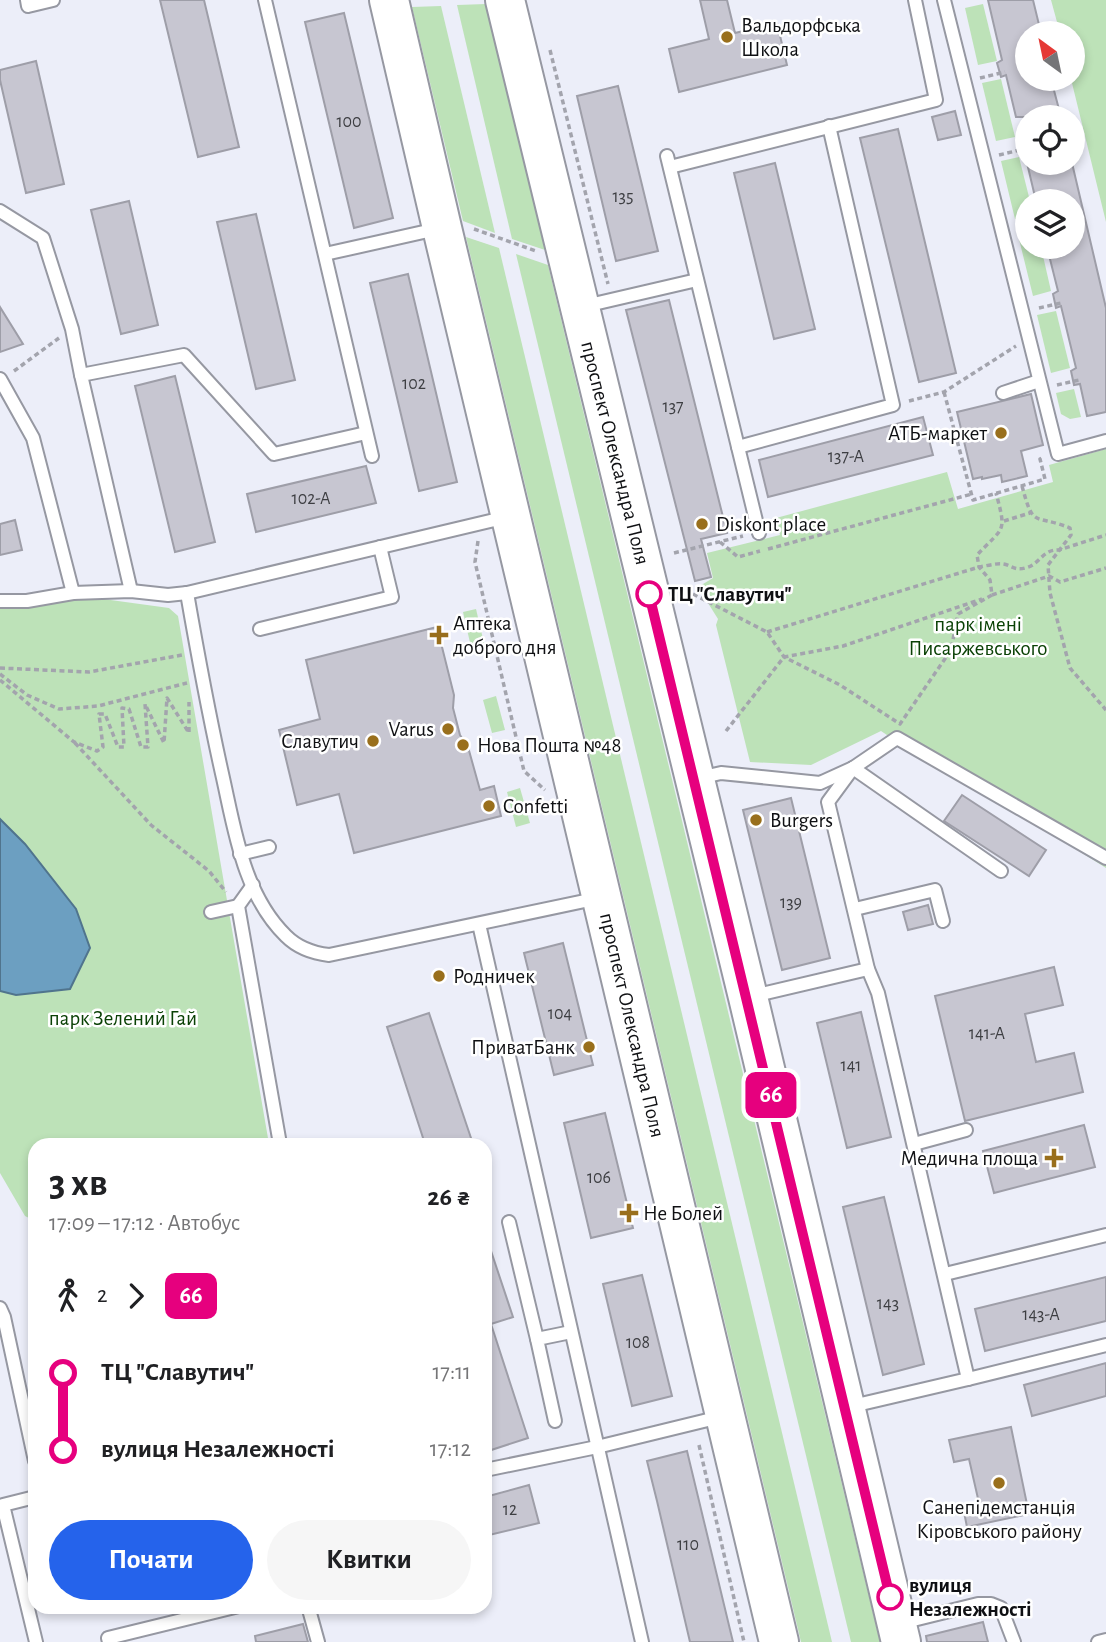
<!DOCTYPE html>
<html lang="uk">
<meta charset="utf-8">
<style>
:root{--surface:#fff;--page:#f6f6f6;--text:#202124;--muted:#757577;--accent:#2563eb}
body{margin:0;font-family:"Alegreya Sans",sans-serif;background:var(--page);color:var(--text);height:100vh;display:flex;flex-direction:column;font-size:26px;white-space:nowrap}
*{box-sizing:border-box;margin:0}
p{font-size:23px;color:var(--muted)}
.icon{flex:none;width:38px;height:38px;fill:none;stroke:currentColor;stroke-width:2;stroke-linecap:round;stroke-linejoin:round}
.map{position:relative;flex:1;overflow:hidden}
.side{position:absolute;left:28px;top:1138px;width:464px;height:476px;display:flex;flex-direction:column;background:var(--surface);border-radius:21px;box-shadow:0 4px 10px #0003}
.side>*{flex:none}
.badge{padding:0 14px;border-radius:10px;font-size:24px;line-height:46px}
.needle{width:46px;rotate:327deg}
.tools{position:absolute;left:1015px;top:21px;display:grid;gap:14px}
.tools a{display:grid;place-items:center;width:70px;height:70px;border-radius:50%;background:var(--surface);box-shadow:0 4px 10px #0003;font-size:35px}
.map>.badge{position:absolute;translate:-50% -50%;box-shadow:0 0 0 4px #fff}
.legs{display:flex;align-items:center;gap:10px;height:77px;padding:0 21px;font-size:23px}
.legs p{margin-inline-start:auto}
.headline{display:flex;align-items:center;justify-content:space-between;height:119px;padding:0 21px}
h1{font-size:38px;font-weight:700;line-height:52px}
.cta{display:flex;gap:14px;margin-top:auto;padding:14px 21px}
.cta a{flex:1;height:80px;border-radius:42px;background:var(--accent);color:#fff;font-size:28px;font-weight:700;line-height:80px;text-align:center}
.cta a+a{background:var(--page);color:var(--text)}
ul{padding:0 21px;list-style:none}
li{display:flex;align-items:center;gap:24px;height:77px;font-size:26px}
li i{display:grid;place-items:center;width:10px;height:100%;margin:0 9px;background:currentColor}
li i::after{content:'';width:18px;height:18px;margin:-9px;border:5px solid;border-radius:50%;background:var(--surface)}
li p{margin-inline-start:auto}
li:first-child i{background:linear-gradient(#0000 50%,currentColor 0)}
li:last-child i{background:linear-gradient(currentColor 50%,#0000 0)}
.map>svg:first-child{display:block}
.green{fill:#bde2b8}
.water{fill:#6c9fc1;stroke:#50748d;stroke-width:2}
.building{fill:#c7c6d1;stroke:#9e9ea8;stroke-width:2}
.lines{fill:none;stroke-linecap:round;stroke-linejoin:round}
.service-casing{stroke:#9698a2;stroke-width:16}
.primary-casing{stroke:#9698a2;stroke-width:42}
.path{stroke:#a3a4ad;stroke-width:3.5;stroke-dasharray:5 3.5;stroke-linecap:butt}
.service{stroke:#fff;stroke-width:12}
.primary{stroke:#fff;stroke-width:38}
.line-1-casing{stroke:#fff;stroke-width:16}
.line-1{stroke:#e6007e;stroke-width:10}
.poi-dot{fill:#996f1c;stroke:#fff;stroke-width:2.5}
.stop-1-dot{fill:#fff;stroke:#e6007e;stroke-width:3.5}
.labels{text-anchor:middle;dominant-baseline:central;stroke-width:5;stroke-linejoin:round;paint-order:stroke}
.number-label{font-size:18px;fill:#3d3e42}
.poi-label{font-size:21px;fill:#0f1013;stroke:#fff;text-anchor:start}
.street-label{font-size:21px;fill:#0f1013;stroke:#fff}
.stop-label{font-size:21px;font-weight:bold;fill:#0f1013;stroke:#fff;text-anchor:start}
.park-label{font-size:21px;fill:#0a4105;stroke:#fff}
</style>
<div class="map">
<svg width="1106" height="1642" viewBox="0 0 1106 1642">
<rect width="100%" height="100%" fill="#eceef9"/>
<!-- green -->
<g class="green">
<polygon points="1051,0 1106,0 1106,222 1071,79 1073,79 1073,33 1060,33"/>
<polygon points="486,4 545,250 512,239 457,5"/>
<polygon points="983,4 997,61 978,65 965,8"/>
<polygon points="441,6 495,233 463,221 412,7"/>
<polygon points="1001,79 1015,137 996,141 982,83"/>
<polygon points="1019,157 1030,201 1027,201 1027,216 1015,219 1001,161"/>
<polygon points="466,237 499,248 832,1642 801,1642"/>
<polygon points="1027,237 1027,247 1041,247 1051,291 1033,296 1019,239"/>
<polygon points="516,254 548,265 880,1642 851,1642"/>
<polygon points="1056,311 1070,368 1051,373 1037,315"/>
<polygon points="1074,389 1081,417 1070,419 1061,414 1056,393"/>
<polygon points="1106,449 1106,868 920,751 890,737 881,731 811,765 750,762 716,625 718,619 698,587 713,578 707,553 780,535 776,518 947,472 958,509 1053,482 1049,465"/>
<polygon points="96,598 169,608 178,616 269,1144 35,1144 35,1221 25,1216 0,1173 0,606"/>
<polygon points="476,609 484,643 471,647 463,612"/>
<polygon points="496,696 505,730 492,733 483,700"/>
<polygon points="520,788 530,823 516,827 507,792"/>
</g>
<!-- water -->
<polygon class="water" points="0,819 25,844 76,909 90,948 70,989 16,995 0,991"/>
<!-- building -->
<g class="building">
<polygon points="160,0 204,0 239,147 198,157"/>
<polygon points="700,0 727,0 735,33 777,23 787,65 679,92 669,49 709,39"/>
<polygon points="988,0 1033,0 1041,33 1027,33 1027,79 1051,79 1061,117 1016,117 1006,75 1001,77 997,63 1002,60"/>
<polygon points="344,13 393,218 354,228 305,22"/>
<polygon points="36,61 64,184 26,193 0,80 0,70"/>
<polygon points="618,86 658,251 616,261 577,96"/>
<polygon points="955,111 961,135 938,140 932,117"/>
<polygon points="898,129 956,373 919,382 860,138"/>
<polygon points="775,163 815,329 774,339 734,173"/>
<polygon points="1027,163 1072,163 1106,308 1106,412 1087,416 1080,384 1074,385 1071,371 1076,368 1061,306 1056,308 1053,294 1058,291 1047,247 1073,247 1073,201 1036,201"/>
<polygon points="129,201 158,325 121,334 91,210"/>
<polygon points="256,214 295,380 256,389 217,222"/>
<polygon points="408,274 457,482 419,491 370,283"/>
<polygon points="669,300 727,533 701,539 711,577 695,581 626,310"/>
<polygon points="0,307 23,344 0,352"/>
<polygon points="175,376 215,542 175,552 135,386"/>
<polygon points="1031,394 1043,445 1021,451 1027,476 1002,482 1001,475 982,479 982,477 973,479 957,412"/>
<polygon points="923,417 933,455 768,497 759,460"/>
<polygon points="366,466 376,503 256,532 247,494"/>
<polygon points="15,520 22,550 0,555 0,524"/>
<polygon points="437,627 454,695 453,708 460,735 468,747 480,790 494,786 501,816 354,853 339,794 297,805 279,730 320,719 306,660"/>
<polygon points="962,795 1046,850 1029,876 944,821"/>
<polygon points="791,798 830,958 782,970 743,810"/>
<polygon points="928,905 933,924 908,930 903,912"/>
<polygon points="563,943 593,1065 554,1075 524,953"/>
<polygon points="1054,967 1063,1005 1025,1014 1036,1062 1074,1053 1083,1092 965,1121 935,996"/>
<polygon points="861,1012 891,1137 847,1148 817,1023"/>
<polygon points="429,1013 440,1046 473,1144 425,1144 387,1027"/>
<polygon points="605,1113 633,1228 591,1238 564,1123"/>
<polygon points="1084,1125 1095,1167 994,1193 983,1151"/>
<polygon points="884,1197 924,1364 883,1375 843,1207"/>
<polygon points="485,1242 488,1242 513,1317 491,1324 528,1438 485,1452"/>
<polygon points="642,1275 672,1396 632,1406 603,1284"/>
<polygon points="1106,1277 1106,1321 985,1351 975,1309"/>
<polygon points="1106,1363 1106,1396 1032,1416 1024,1385"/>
<polygon points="1011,1427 1029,1514 967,1527 963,1507 979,1503 969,1459 954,1462 949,1440"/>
<polygon points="687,1451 733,1642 690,1642 657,1501 647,1461"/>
<polygon points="529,1485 539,1523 485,1536 485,1497"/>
<polygon points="983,1622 988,1642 927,1642 926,1636"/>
<polygon points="303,1624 308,1642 256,1642 255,1636"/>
</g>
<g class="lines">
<!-- service casing -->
<g class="service-casing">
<g id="service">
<polyline points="27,0 28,6 53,0"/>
<polyline points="265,0 372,456"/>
<polyline points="944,0 1058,454 1106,441"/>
<polyline points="667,156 759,533"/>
<polyline points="670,167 936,100 915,0"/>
<polyline points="0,211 43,238 72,329 81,375"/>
<polyline points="325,254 437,229"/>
<polyline points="585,306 697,280"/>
<polyline points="0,379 33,438 73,593 131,591 168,595 187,593 507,517"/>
<polyline points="1003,393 1039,381"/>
<polyline points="738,447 893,405 829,126"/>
<polyline points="131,591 81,375 184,355 274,454 366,433"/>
<path d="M187,593C198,656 209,716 223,778C235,832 244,895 286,936C298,948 312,953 329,955L599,898"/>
<polyline points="0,601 27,601 73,593"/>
<polyline points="260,629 392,597 380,547"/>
<polyline points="853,768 1001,871"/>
<polyline points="699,778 721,773 820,783 853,768 897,738 1106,858"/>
<polyline points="240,854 269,847"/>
<polyline points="253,885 238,906 280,1144"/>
<polyline points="855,909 935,890 943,921"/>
<polyline points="211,912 238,906"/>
<polyline points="479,924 642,1642"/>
<polyline points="753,996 868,969"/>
<polyline points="914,1144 966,1130"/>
<polyline points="509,1222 537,1339"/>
<polyline points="945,1274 1106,1235"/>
<polyline points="0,1308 4,1317 35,1461"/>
<polyline points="968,1379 1106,1345"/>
<polyline points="848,1407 968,1379 878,993 868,969 828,802 853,768"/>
<polyline points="555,1421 537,1339 571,1332"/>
<polyline points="485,1470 597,1447 720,1417"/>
<polyline points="35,1497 3,1505 36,1642"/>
<polyline points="308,1606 318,1642"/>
<polyline points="901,1623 978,1604 991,1604 1001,1608 1014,1642"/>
<polyline points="109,1642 108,1638 239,1606"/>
<polyline points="1098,1642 1106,1640"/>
</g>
</g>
<!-- primary casing -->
<g class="primary-casing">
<g id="primary">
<polyline points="389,0 442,228 779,1642"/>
<polyline points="505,0 748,997 901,1642"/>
</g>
</g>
<!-- path -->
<g class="path">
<polyline points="550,50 608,284"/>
<polyline points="980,78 1005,72"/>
<polyline points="999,155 1024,149"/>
<polyline points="474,229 536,251"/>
<polyline points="1039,308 1061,303"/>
<polyline points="14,371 59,338"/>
<polyline points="1057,385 1079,380"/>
<polyline points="944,392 973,500 1045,479 1040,459 1042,458"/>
<polyline points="909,401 944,392 1016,346"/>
<path d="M1022,486C1034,530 1033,513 1070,528L1071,535L1048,565L1050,593L1070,668L1106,710"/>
<polyline points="1004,521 1030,513"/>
<polyline points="478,541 475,562 524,771 545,790"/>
<polyline points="720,542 738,557 760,551"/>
<polyline points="768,549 972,494"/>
<polyline points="674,553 743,536"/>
<path d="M693,594L767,632L784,657L840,685L900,724L951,650L958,614L992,595L990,580L979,567L977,555C1004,526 1007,534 996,493"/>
<polyline points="992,595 1049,576 1060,582 1106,568"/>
<path d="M767,632L979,567C986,566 996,563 1003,564C1011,565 1015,571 1025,568C1040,565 1042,549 1059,550L1106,535"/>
<polyline points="0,668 89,672 182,655"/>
<polyline points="0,674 27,695 59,709 98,706 187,683"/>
<polyline points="0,680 74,742 97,751 103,747 99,714 105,714 118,747 124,747 122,708 129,709 141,747 148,747 145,704 164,743 167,698 189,733 189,702"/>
<polyline points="726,731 784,657 843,646 982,599"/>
<polyline points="75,743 151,825 209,871 226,892"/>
<polyline points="699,1445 744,1642"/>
</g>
<!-- service -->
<use href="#service" class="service"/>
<!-- primary -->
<use href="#primary" class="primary"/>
</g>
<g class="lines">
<!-- line-1 casing -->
<g class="line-1-casing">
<polyline id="line-1" points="649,594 890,1597"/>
</g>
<!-- line-1 -->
<use href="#line-1" class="line-1"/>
</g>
<!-- markers -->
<g class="poi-dot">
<circle cx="727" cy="37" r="7"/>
<circle cx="1001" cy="433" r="7"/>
<circle cx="702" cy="524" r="7"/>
<path d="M435.5 624.5h7v7h7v7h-7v7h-7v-7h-7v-7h7z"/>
<circle cx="448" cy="729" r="7"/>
<circle cx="373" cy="741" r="7"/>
<circle cx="463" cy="745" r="7"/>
<circle cx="489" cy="806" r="7"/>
<circle cx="756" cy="820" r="7"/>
<circle cx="439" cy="976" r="7"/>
<circle cx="589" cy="1047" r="7"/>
<path d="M1050.5 1147.5h7v7h7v7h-7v7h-7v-7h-7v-7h7z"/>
<path d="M625.5 1202.5h7v7h7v7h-7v7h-7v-7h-7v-7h7z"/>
<circle cx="999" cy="1483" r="7"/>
</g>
<g class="stop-1-dot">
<circle cx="649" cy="594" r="12"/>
<circle cx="890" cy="1597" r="12"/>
</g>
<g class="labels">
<!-- number labels -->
<g class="number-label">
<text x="349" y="122">100</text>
<text x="623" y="197">135</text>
<text x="414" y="384">102</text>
<text x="673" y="407">137</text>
<text x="846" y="457">137-А</text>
<text x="311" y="499">102-А</text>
<text x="791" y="903">139</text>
<text x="560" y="1014">104</text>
<text x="987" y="1034">141-А</text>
<text x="851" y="1066">141</text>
<text x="599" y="1178">106</text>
<text x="888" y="1304">143</text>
<text x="1041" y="1315">143-А</text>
<text x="638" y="1343">108</text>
<text x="510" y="1510">12</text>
<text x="688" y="1545">110</text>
</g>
<!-- poi labels -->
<g class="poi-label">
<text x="741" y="25">Вальдорфська<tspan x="741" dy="24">Школа</tspan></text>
<text x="987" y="433" text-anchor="end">АТБ-маркет</text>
<text x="716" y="524">Diskont place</text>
<text x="453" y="623">Аптека<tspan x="453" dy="24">доброго дня</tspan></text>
<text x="434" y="729" text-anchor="end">Varus</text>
<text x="359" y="741" text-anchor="end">Славутич</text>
<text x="477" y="745">Нова Пошта №48</text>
<text x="503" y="806">Confetti</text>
<text x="770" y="820">Burgers</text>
<text x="453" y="976">Родничек</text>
<text x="575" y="1047" text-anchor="end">ПриватБанк</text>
<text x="1038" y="1158" text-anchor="end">Медична площа</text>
<text x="643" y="1213">Не Болей</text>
<text x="999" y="1507" text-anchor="middle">Санепідемстанція<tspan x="999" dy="24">Кіровського району</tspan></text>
</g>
<!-- street labels -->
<g class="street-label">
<text transform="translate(615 453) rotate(76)">проспект Олександра Поля</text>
<text transform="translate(632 1025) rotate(77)">проспект Олександра Поля</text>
</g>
<!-- stop labels -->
<g class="stop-label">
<text x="668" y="594">ТЦ "Славутич"</text>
<text x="909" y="1585">вулиця<tspan x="909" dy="24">Незалежності</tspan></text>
</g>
<!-- park labels -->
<g class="park-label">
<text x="978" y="624">парк імені<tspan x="978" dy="24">Писаржевського</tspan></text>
<text x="123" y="1018">парк Зелений Гай</text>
</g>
</g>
</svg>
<div class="tools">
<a><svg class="needle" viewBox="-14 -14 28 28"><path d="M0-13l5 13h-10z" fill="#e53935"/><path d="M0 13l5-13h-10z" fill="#757577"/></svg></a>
<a><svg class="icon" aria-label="locate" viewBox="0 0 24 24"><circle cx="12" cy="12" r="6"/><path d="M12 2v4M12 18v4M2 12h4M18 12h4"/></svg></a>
<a><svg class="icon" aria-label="layers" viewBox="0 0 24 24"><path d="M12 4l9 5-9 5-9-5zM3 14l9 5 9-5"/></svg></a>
</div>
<b class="badge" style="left:771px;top:1095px;background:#e6007e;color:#fff">66</b>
<section class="side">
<div class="headline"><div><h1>3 хв</h1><p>17:09 – 17:12 · Автобус</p></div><b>26 ₴</b></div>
<div class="legs"><svg class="icon" aria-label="walk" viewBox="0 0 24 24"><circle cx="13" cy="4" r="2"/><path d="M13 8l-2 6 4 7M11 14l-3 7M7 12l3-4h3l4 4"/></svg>2<svg class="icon" aria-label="forward" viewBox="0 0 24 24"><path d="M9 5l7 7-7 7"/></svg><b class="badge" style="background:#e6007e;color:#fff">66</b></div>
<ul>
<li><i style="color:#e6007e"></i><b>ТЦ &quot;Славутич&quot;</b><p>17:11</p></li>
<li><i style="color:#e6007e"></i><b>вулиця Незалежності</b><p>17:12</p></li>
</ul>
<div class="cta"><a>Почати</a><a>Квитки</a></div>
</section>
</div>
